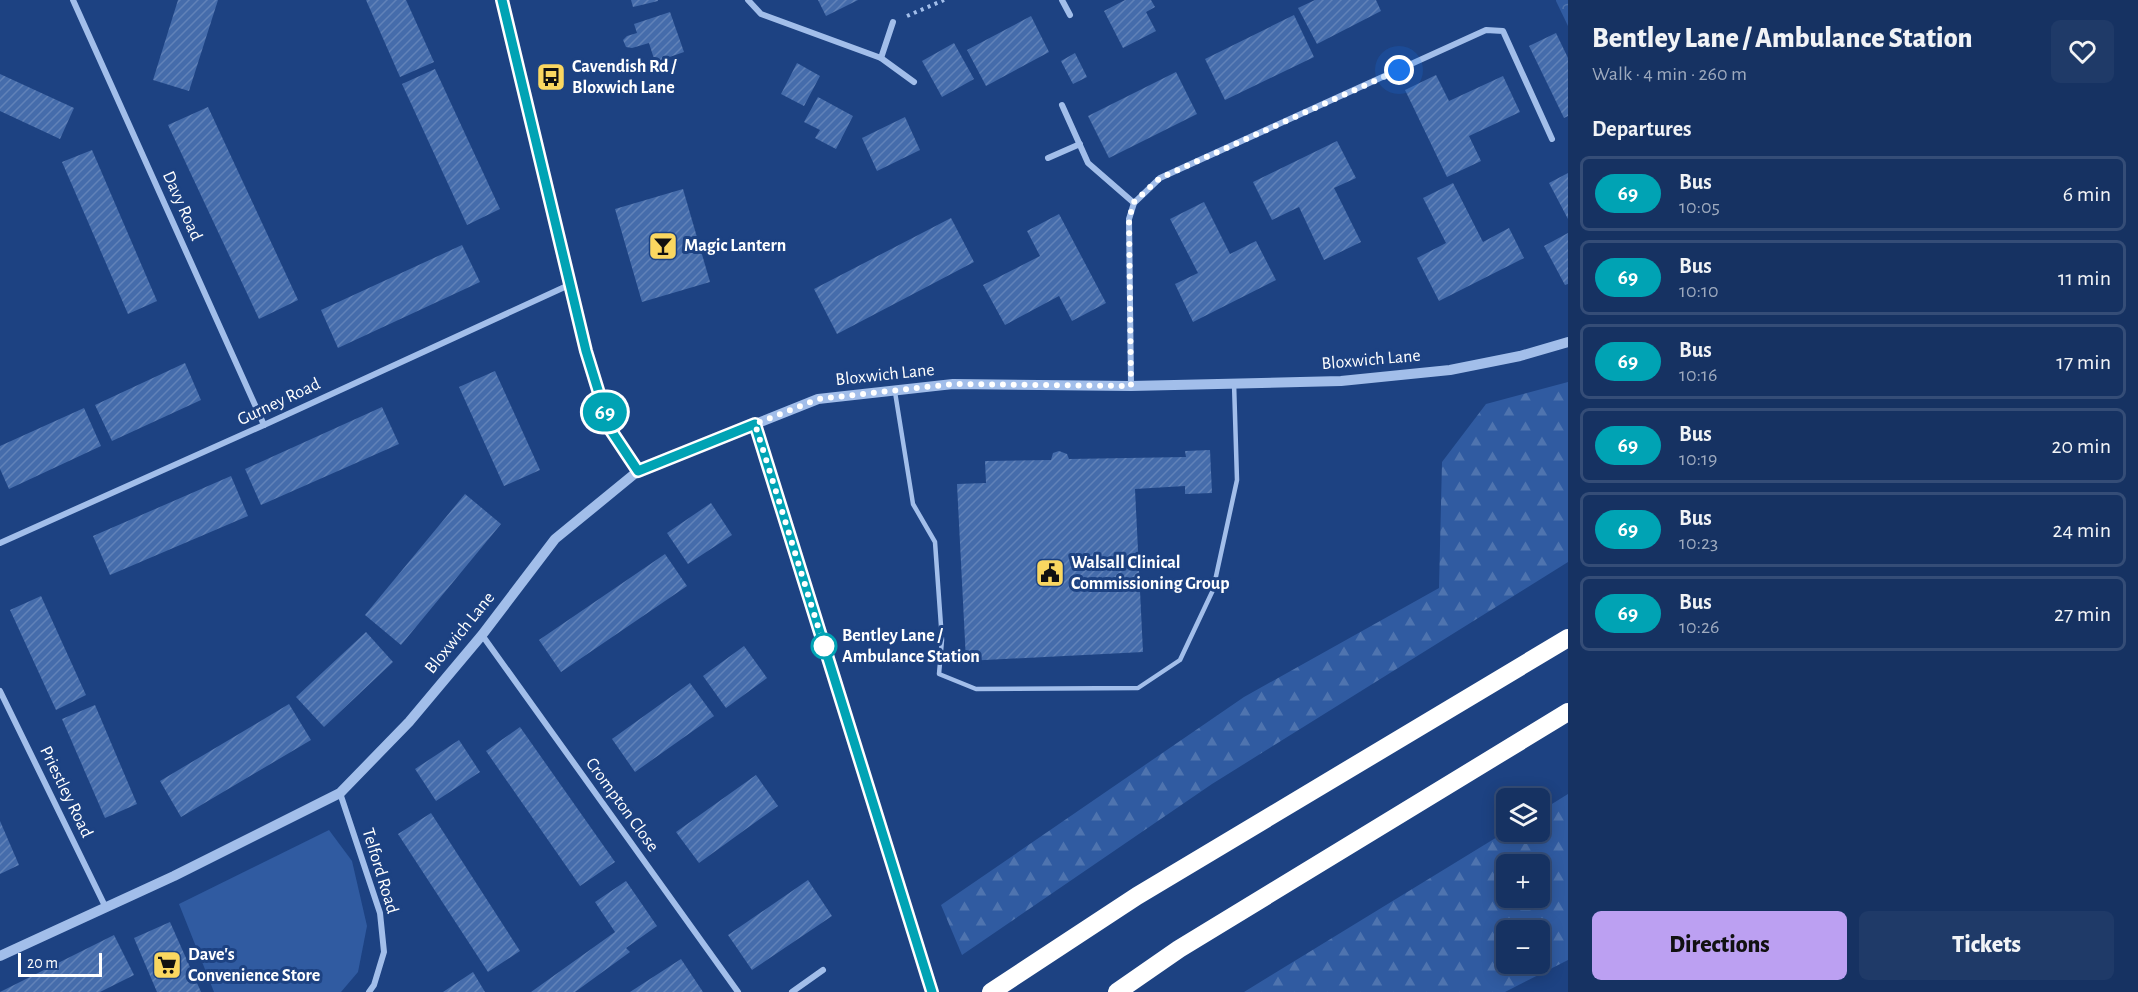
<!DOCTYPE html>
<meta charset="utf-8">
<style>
:root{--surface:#163262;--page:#1f3a68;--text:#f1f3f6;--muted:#9eaabe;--line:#354d77;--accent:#bca0f2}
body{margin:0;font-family:"Alegreya Sans",sans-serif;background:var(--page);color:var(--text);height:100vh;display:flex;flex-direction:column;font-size:22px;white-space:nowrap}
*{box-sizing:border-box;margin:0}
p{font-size:20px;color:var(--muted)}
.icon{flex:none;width:33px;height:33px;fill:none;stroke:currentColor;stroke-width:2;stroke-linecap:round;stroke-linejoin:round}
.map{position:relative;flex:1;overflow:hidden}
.panel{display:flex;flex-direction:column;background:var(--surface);width:570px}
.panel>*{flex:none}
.badge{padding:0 12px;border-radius:20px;font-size:21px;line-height:39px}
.fabs{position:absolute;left:1496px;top:788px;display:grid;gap:12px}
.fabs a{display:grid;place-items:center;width:54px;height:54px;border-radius:9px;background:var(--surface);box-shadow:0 3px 15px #0003,0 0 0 2px var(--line);font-size:30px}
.scale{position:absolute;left:18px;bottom:15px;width:84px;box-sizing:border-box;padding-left:6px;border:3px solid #fff;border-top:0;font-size:16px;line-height:21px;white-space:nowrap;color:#fff;-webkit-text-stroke:4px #1d4282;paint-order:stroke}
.you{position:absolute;width:30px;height:30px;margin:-15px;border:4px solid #fff;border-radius:50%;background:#1a73e8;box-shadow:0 0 0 9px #1a73e833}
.map>.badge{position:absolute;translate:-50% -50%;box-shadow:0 0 0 3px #fff}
h2{padding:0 24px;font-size:22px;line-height:54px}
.round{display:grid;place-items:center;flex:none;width:63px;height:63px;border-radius:9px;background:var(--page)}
.summary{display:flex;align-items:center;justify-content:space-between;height:102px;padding:0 24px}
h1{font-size:28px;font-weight:800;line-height:45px}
.cta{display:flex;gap:12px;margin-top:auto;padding:12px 24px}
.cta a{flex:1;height:69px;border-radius:9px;background:var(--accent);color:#111;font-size:24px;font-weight:800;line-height:69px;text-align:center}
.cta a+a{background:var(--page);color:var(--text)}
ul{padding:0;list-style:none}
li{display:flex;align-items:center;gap:18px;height:75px;margin:0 12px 9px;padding:0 12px;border:3px solid var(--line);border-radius:9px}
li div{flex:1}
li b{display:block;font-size:22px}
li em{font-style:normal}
li .badge{min-width:66px;font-weight:700;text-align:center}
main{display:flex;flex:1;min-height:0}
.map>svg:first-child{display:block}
.green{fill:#305ba1}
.forest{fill:url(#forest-firs);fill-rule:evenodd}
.park{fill:url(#park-crowns)}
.building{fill:url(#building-hatch)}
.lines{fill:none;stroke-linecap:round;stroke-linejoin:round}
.path{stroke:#a2beea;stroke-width:4;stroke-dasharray:3 4.5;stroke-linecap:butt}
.service{stroke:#a2beea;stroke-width:4.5}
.minor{stroke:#a2beea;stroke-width:6}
.tertiary{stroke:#a2beea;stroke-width:10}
.motorway{stroke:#fff;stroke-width:18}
.line-casing{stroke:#fff;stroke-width:14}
.line{stroke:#00a3b4;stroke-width:9}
.walk{stroke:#fff;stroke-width:6;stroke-dasharray:0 10.8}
.stop-dot{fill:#fff;stroke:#00a3b4;stroke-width:3}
.labels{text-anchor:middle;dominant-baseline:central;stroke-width:6;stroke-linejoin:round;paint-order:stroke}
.poi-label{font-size:18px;font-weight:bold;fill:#fff;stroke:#1d4282;text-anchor:start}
.street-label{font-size:18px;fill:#fff;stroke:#1d4282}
.stop-label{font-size:18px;font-weight:bold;fill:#fff;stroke:#1d4282;text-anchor:start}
</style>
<main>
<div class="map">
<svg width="1568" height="992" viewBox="0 0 1568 992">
<defs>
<pattern id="forest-firs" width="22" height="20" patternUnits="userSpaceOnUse" patternTransform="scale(1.5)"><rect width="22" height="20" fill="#305ba1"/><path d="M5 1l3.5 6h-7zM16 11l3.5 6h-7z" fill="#4f74af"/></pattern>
<pattern id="park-crowns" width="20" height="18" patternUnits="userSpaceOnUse" patternTransform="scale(1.5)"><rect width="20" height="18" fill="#305ba1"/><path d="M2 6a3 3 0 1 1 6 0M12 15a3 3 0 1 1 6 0" fill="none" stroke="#4f74af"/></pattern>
<pattern id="building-hatch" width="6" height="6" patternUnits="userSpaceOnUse" patternTransform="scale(1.5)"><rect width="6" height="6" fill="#456cab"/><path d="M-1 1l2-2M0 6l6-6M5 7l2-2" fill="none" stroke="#6182b8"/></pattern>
</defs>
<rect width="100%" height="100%" fill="#1d4282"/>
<!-- green -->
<polygon class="green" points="329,830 352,861 367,926 358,972 341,992 214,992 179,904"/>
<!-- forest -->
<g class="forest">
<polygon points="1568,382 1568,562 1212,784 962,955 941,905 1244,697 1439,588 1442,462 1486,404"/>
<path d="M1568,794V960L1505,992H1244L1507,831H1539V812ZM1506,864H1539V897H1506ZM1506,930H1539V963H1506Z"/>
</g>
<!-- park -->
<polygon class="park" points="1556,0 1568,0 1568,26 1556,1"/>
<!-- building -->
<g class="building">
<polygon points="178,0 218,0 189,91 153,80"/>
<polygon points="366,0 406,0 434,62 400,77"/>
<polygon points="631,0 658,0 658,1 633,7"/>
<polygon points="818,0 858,0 826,16"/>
<polygon points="1125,0 1151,0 1155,7 1146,12 1156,31 1123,48 1104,11"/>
<polygon points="1315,0 1376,0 1381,11 1317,44 1298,8"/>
<polygon points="670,12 684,52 655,62 649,43 632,48 626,47 623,40 627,36 637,33 634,24"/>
<polygon points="1294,15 1314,57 1225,100 1205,59"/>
<polygon points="1031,16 1049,52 986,86 967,50"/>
<polygon points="1556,33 1568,58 1568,116 1564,118 1529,46"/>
<polygon points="954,43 974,79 942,97 922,61"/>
<polygon points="1075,53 1087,77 1073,84 1061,61"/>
<polygon points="797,63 820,76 804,106 781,94"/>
<polygon points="435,69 500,209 467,225 402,84"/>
<polygon points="1176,72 1197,114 1109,158 1088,116"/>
<polygon points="0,74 74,108 60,139 0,111"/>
<polygon points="1436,75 1449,101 1503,76 1520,112 1469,136 1481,161 1447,177 1405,90"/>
<polygon points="818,97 853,116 836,149 815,138 820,130 804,122"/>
<polygon points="208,107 298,300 259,319 168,125"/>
<polygon points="905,117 920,150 877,171 862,138"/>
<polygon points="1337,141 1356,178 1334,188 1361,242 1324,260 1299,207 1272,220 1253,182"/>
<polygon points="92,150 157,301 128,314 62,162"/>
<polygon points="1568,173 1568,219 1549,183"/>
<polygon points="1453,183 1483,242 1509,228 1524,258 1439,301 1417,258 1446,243 1423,198"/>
<polygon points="683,189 710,282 642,302 615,209"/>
<polygon points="1204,202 1230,254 1256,241 1276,280 1193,322 1175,284 1198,273 1170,219"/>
<polygon points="1059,214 1106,303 1072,321 1059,296 1005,325 983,285 1040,256 1027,231"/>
<polygon points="951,218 974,262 837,334 814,289"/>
<polygon points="1568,233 1568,284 1565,285 1544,246"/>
<polygon points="462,245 480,282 338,348 321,310"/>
<polygon points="185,363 201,400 112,441 95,405"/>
<polygon points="495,371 540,470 504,486 459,387"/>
<polygon points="382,407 399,444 261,505 245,469"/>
<polygon points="84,408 101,446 9,489 0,469 0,446"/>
<polygon points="1210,450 1212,493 1185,494 1185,486 1135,489 1143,652 966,661 957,484 986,483 985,461 1051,460 1053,453 1059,451 1067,454 1069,459 1186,457 1185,451"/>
<polygon points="231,476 248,516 110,575 93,536"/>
<polygon points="465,494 501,524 401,645 365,615"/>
<polygon points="711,503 732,535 688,564 667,533"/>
<polygon points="665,554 687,586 561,672 539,640"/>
<polygon points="41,596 86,695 56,710 10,610"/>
<polygon points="366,632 393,662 324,727 296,697"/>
<polygon points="744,646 767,678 726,708 703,676"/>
<polygon points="690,683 714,716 635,772 612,739"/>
<polygon points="289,704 311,740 181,817 160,781"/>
<polygon points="95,705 137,804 105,818 62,719"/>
<polygon points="520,727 615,862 580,886 486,751"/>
<polygon points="459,740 480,772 436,801 415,769"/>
<polygon points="756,775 778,806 699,863 676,832"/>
<polygon points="431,813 520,951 488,972 398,834"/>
<polygon points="0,821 19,865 0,874"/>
<polygon points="808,880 832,916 752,970 728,935"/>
<polygon points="626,881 657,926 626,948 630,952 575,992 531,992 615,932 595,902"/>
<polygon points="170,922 201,992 157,992 134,938"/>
<polygon points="114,935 134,975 100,992 0,992"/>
<polygon points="681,959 703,992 630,992"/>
<polygon points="473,972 485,992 443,992"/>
</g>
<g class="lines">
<!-- path -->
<polyline class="path" points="907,16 944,0"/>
<!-- service -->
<polyline class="service" points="895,392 913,504 935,542 942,640 939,674 976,689 1138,688 1180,660 1213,590 1237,480 1234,383"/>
<!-- minor -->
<g class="minor">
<polyline points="73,0 264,425"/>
<polyline points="502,0 586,351 610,429 638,471"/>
<polyline points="748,0 761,14 881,58 914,82"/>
<polyline points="1062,0 1070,15"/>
<polyline points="881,58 893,22"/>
<polyline points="1062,105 1088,163 1134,203"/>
<polyline points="1048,158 1080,144"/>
<polyline points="1131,386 1129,219 1134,203 1160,178 1486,30 1503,31 1552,139"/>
<polyline points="0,543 264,425 569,285"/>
<polyline points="482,635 738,992"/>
<polyline points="0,691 105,906"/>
<polyline points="340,793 380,913 384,952 374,985 369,992"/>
<polyline points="792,992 823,970"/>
</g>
<!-- tertiary -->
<g class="tertiary">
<polyline points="755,424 932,992"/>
<polyline points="0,956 174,876 340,793 409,722 482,635 555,539 638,471 818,399 953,384 1131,386 1341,381 1450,370 1520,356 1568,342"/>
</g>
<!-- motorway -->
<g class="motorway">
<polyline points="991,992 1137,896 1568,638"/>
<polyline points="1117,992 1179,949 1568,712"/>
</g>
</g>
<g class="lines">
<!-- line casing -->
<g class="line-casing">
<polyline id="line" points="502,0 586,351 610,429 638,471 755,424 932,992"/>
</g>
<!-- line -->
<use href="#line" class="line"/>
<!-- walk -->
<polyline class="walk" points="824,646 755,424 818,399 953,384 1131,386 1129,219 1134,202 1160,178 1399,70"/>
</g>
<!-- icons -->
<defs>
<g id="bus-square" transform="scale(1.5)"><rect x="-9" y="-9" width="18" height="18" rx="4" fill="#fad760" stroke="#1d4282"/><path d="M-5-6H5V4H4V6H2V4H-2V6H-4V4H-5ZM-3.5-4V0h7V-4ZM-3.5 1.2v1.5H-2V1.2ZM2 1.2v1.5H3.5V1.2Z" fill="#111"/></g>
<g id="bar-square" transform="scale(1.5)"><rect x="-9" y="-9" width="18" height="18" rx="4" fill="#fad760" stroke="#1d4282"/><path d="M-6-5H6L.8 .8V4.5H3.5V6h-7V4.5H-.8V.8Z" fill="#111"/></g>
<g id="civic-square" transform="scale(1.5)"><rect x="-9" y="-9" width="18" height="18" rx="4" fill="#fad760" stroke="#1d4282"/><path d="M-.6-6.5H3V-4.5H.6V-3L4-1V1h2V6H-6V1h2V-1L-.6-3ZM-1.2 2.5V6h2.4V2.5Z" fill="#111"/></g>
<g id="supermarket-square" transform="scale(1.5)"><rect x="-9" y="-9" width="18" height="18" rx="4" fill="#fad760" stroke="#1d4282"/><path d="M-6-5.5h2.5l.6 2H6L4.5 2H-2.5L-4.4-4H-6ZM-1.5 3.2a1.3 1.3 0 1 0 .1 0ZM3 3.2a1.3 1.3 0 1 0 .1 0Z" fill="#111"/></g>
</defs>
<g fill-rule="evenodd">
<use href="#bus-square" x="551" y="77"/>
<use href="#bar-square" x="663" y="246"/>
<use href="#civic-square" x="1050" y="573"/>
<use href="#supermarket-square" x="167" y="965"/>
</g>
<!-- markers -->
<circle class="stop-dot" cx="824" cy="646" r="12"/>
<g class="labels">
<!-- poi labels -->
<g class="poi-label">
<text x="572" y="67">Cavendish Rd /<tspan x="572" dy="21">Bloxwich Lane</tspan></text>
<text x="684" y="246">Magic Lantern</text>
<text x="1071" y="563">Walsall Clinical<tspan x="1071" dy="21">Commissioning Group</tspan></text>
<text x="188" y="955">Dave's<tspan x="188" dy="21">Convenience Store</tspan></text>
</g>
<!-- street labels -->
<g class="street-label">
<text transform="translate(182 206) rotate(66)">Davy Road</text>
<text transform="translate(1371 360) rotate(-5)">Bloxwich Lane</text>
<text transform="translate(885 375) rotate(-6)">Bloxwich Lane</text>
<text transform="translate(279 402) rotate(-25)">Gurney Road</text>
<text transform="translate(460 633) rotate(-51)">Bloxwich Lane</text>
<text transform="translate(66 792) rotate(64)">Priestley Road</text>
<text transform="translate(622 805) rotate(54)">Crompton Close</text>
<text transform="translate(380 871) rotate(73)">Telford Road</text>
</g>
<!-- stop labels -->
<g class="stop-label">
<text x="842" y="636">Bentley Lane /<tspan x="842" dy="21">Ambulance Station</tspan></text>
</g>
</g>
</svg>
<div class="fabs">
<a><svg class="icon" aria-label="layers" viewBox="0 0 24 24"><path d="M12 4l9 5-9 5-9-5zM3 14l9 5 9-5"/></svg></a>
<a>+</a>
<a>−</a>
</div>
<div class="scale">20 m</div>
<div class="you" style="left:1399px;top:70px"></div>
<b class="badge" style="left:605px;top:412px;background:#00a3b4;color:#fff">69</b>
</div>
<section class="panel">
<div class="summary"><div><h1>Bentley Lane / Ambulance Station</h1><p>Walk · 4 min · 260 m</p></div><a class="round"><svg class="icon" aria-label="heart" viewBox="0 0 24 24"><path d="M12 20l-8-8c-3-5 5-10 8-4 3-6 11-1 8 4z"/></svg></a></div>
<h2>Departures</h2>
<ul>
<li><span class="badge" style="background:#00a3b4;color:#fff">69</span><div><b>Bus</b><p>10:05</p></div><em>6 min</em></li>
<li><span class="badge" style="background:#00a3b4;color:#fff">69</span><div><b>Bus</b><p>10:10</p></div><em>11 min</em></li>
<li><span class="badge" style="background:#00a3b4;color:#fff">69</span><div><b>Bus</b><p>10:16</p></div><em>17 min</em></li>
<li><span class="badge" style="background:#00a3b4;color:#fff">69</span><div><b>Bus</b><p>10:19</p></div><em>20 min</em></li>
<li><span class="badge" style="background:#00a3b4;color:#fff">69</span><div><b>Bus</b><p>10:23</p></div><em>24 min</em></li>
<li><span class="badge" style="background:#00a3b4;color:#fff">69</span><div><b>Bus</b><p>10:26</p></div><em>27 min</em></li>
</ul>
<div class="cta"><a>Directions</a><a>Tickets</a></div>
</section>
</main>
